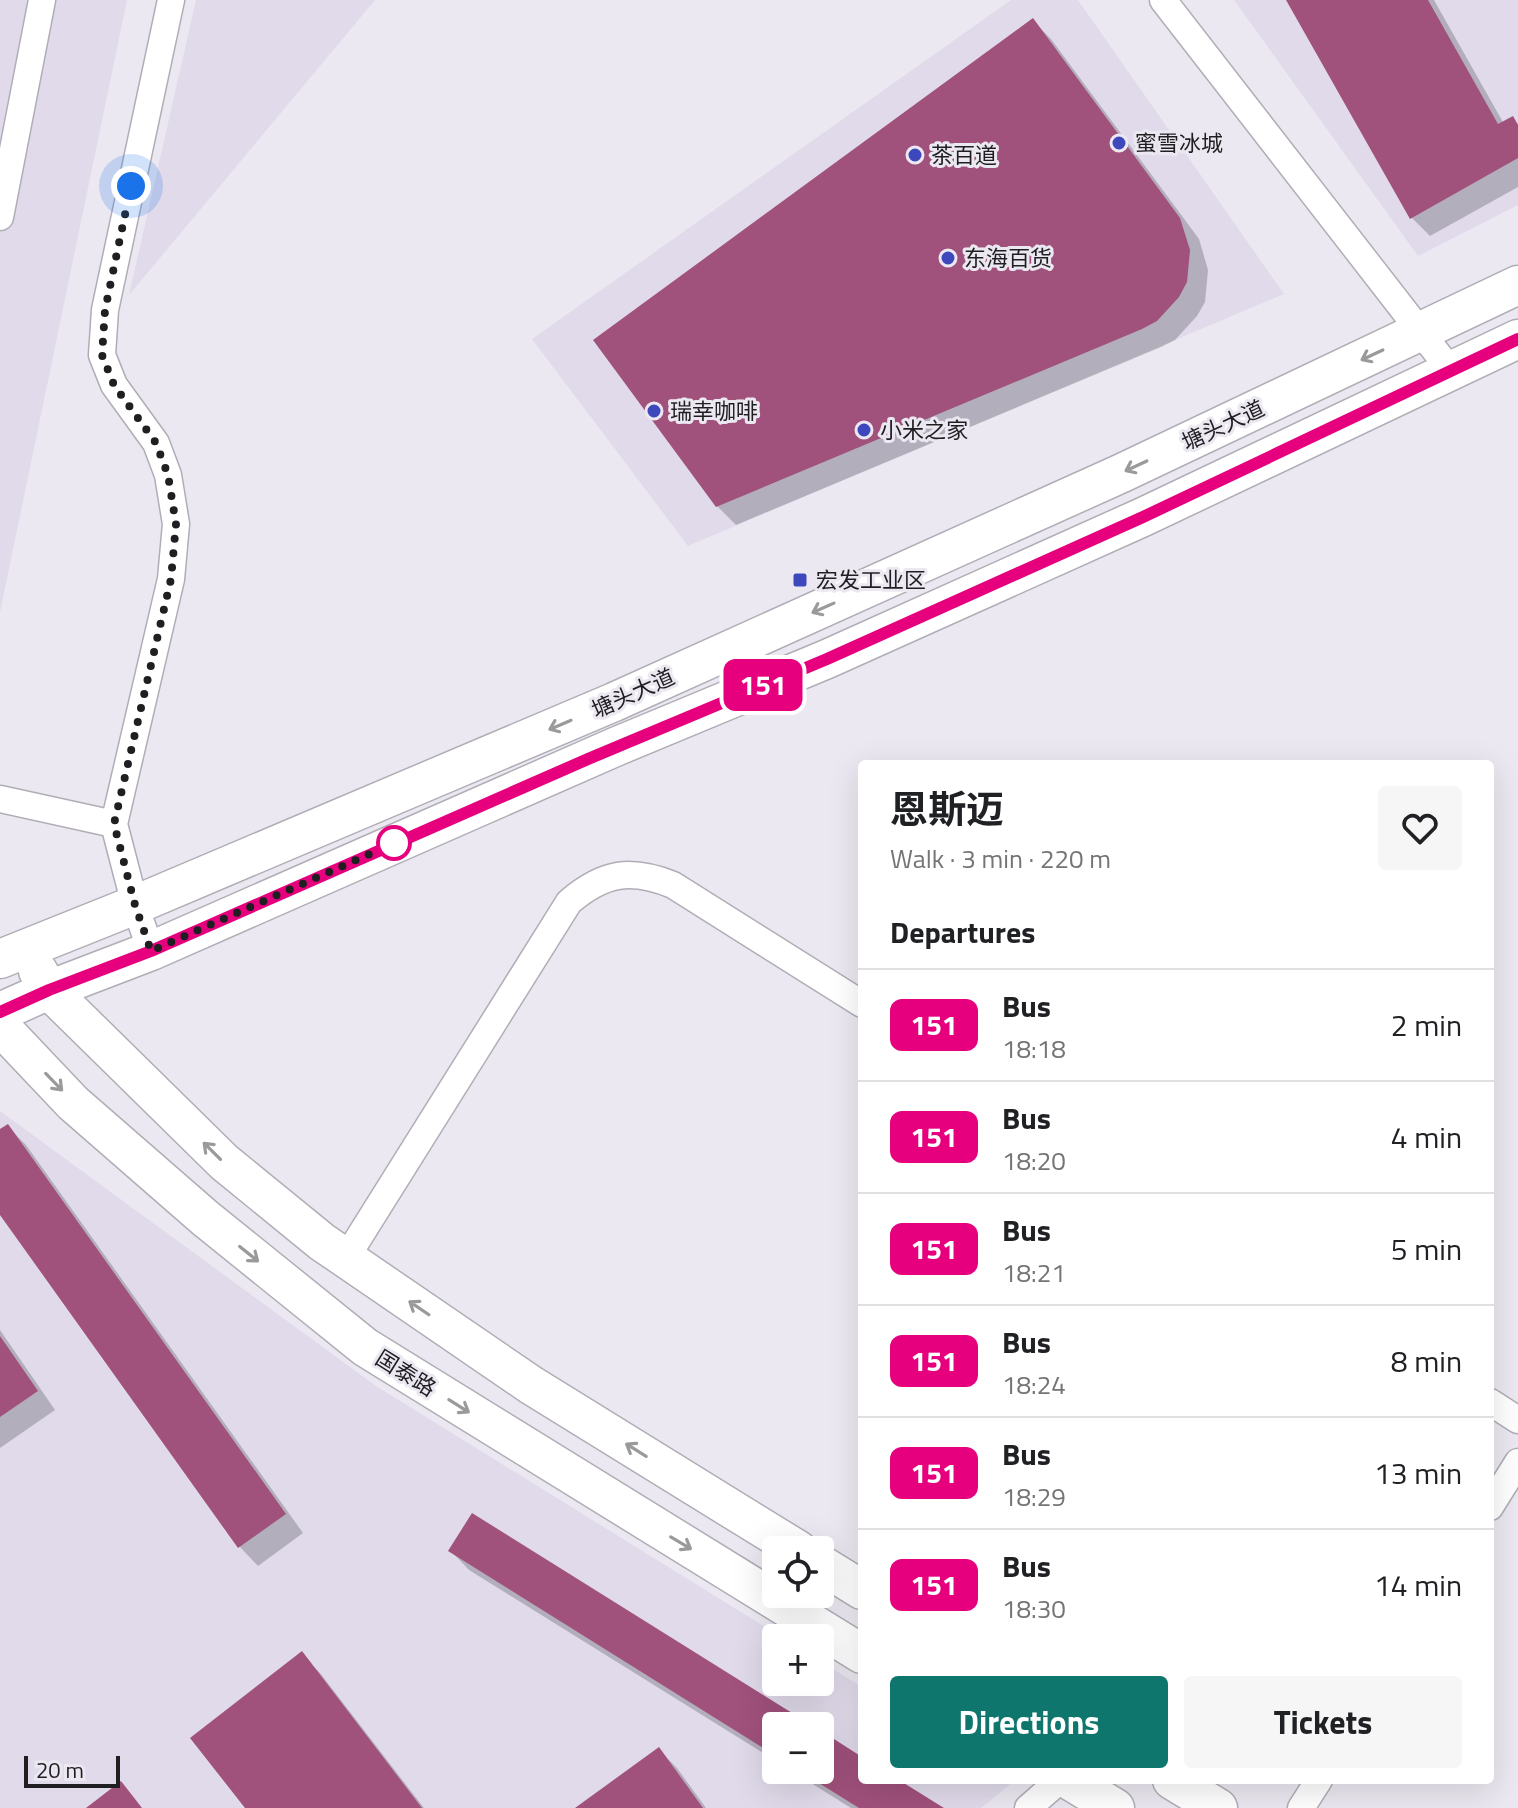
<!DOCTYPE html>
<meta charset="utf-8">
<style>
:root{--surface:#fff;--page:#f6f6f6;--text:#202124;--muted:#757577;--line:#e0e0e0;--accent:#0f766e}
body{margin:0;font-family:"Titillium Web","Noto Sans SC",sans-serif;background:var(--page);color:var(--text);height:100vh;display:flex;flex-direction:column;font-size:30px;white-space:nowrap}
*{box-sizing:border-box;margin:0}
p{font-size:26px;color:var(--muted)}
.icon{flex:none;width:44px;height:44px;fill:none;stroke:currentColor;stroke-width:2;stroke-linecap:round;stroke-linejoin:round}
.map{position:relative;flex:1;overflow:hidden}
.panel{position:absolute;left:858px;top:760px;width:636px;height:1024px;display:flex;flex-direction:column;background:var(--surface);border-radius:8px;box-shadow:0 8px 32px #0002}
.panel>*{flex:none}
.badge{padding:0 16px;border-radius:12px;font-size:28px;line-height:52px}
.tools{position:absolute;left:762px;top:1536px;display:grid;gap:16px}
.tools a{display:grid;place-items:center;width:72px;height:72px;border-radius:8px;background:var(--surface);box-shadow:0 8px 32px #0002;font-size:40px}
.scale{position:absolute;left:24px;bottom:20px;width:96px;box-sizing:border-box;padding-left:8px;border:4px solid #1f1e21;border-top:0;font-size:22px;line-height:28px;white-space:nowrap;color:#1f1e21;-webkit-text-stroke:6px #ece8f1;paint-order:stroke}
.you{position:absolute;width:40px;height:40px;margin:-20px;border:6px solid #fff;border-radius:50%;background:#1a73e8;box-shadow:0 0 0 12px #1a73e833}
.map>.badge{position:absolute;translate:-50% -50%;box-shadow:0 0 0 4px #fff}
h2{padding:0 32px;font-size:30px;line-height:72px}
.round{display:grid;place-items:center;flex:none;width:84px;height:84px;border-radius:8px;background:var(--page)}
.headline{display:flex;align-items:center;justify-content:space-between;height:136px;padding:0 32px}
h1{font-size:38px;font-weight:700;line-height:60px}
.action{display:flex;gap:16px;margin-top:auto;padding:16px 32px}
.action a{flex:1;height:92px;border-radius:8px;background:var(--accent);color:#fff;font-size:32px;font-weight:700;line-height:92px;text-align:center}
.action a+a{background:var(--page);color:var(--text)}
ul{padding:0;list-style:none}
li{display:flex;align-items:center;gap:24px;height:112px;padding:0 32px;border-top:2px solid var(--line)}
li div{flex:1}
li b{display:block;font-size:30px}
li em{font-style:normal}
li .badge{min-width:88px;font-weight:700;text-align:center}
.map>svg:first-child{display:block}
.built{fill:#e0daea;fill-rule:evenodd}
.shadow{fill:#0003}
.building{fill:#a0517c}
.lines{fill:none;stroke-linecap:round;stroke-linejoin:round}
.street-casing{stroke:#b1adb6;stroke-width:29}
.secondary-casing{stroke:#b1adb6;stroke-width:41}
.street{stroke:#fff;stroke-width:26}
.secondary{stroke:#fff;stroke-width:38}
.oneway{stroke:#9a9a9b}
.line-casing{stroke:#fff;stroke-width:18}
.line{stroke:#e6007e;stroke-width:12}
.walk{stroke:#1f1e21;stroke-width:8;stroke-dasharray:0 14.4}
.poi-dot{fill:#3e47bb;stroke:#ece8f1;stroke-width:3}
.stop-dot{fill:#fff;stroke:#e6007e;stroke-width:4}
.labels{text-anchor:middle;dominant-baseline:central;stroke-width:6;stroke-linejoin:round;paint-order:stroke}
.poi-label{font-size:22px;fill:#1f1e21;stroke:#ece8f1;text-anchor:start}
.street-label{font-size:22px;fill:#1f1e21;stroke:#ece8f1}
</style>
<div class="map">
<svg width="1518" height="1808" viewBox="0 0 1518 1808">
<rect width="100%" height="100%" fill="#ece8f1"/>
<!-- built -->
<g class="built">
<polygon points="0,0 127,0 0,612"/>
<polygon points="196,0 375,0 129,295"/>
<polygon points="1011,0 1078,0 1284,294 688,546 532,339"/>
<polygon points="1234,0 1518,0 1518,205 1418,256"/>
<path d="M0,1111L376,1386L783,1638H776V1682H820V1661L862,1687V1780L1014,1781L981,1808H0ZM776,1726H820V1770H776Z"/>
</g>
<!-- shadow -->
<g class="shadow">
<polygon points="1288,0 1434,0 1504,124 1513,119 1518,124 1518,187 1430,236 1412,218"/>
<polygon points="1032,20 1051,39 1199,239 1208,270 1205,302 1197,316 1175,340 1161,347 736,525 717,506"/>
<polygon points="7,1126 26,1145 303,1533 258,1566 240,1547 0,1212 0,1132"/>
<polygon points="0,1330 55,1410 0,1448"/>
<polygon points="451,1551 809,1726 776,1726 776,1761 469,1570"/>
<polygon points="301,1654 320,1673 424,1808 247,1808"/>
<polygon points="820,1733 862,1759 862,1780 895,1780 940,1808 851,1808 790,1770 820,1770"/>
<polygon points="659,1750 677,1768 706,1808 578,1808"/>
</g>
<!-- building -->
<g class="building">
<polygon points="1286,0 1428,0 1498,124 1513,116 1518,125 1518,158 1410,219"/>
<polygon points="1033,18 1180,218 1190,250 1187,282 1179,297 1157,321 1142,329 716,507 593,340"/>
<polygon points="8,1124 286,1514 238,1548 0,1215 0,1129"/>
<polygon points="0,1336 38,1391 0,1417"/>
<polygon points="472,1513 813,1726 776,1726 776,1756 448,1551"/>
<polygon points="302,1651 422,1808 245,1808 190,1738"/>
<polygon points="820,1730 862,1757 862,1780 899,1780 944,1808 859,1808 798,1770 820,1770"/>
<polygon points="659,1747 703,1808 575,1808"/>
<polygon points="121,1781 142,1808 86,1808"/>
</g>
<g class="lines">
<!-- street casing -->
<g class="street-casing">
<g id="street">
<polyline points="1163,0 1451,371"/>
<polyline points="0,217 42,0"/>
<polyline points="0,799 114,824"/>
<polyline points="151,951 135,905 114,824 171,579 176,524 168,475 156,443 114,385 102,355 105,310 171,0"/>
<path d="M346,1258L569,902C604,872 631,868 673,885L862,1004"/>
<polyline points="1490,1402 1518,1420"/>
<polyline points="1490,1507 1518,1462"/>
<polyline points="1028,1808 1060,1780"/>
<polyline points="1301,1808 1319,1780"/>
</g>
</g>
<!-- secondary casing -->
<g class="secondary-casing">
<g id="secondary">
<polyline points="0,959 135,905 614,702 1122,473 1518,285"/>
<polyline points="38,971 49,990 224,1162 322,1242 531,1385 798,1550"/>
<polyline points="0,1012 49,990 151,951 615,747 827,659 1143,517 1518,339"/>
<polyline points="0,1026 73,1103 205,1218 365,1347 862,1654"/>
<polyline points="820,1564 862,1590"/>
<polyline points="1069,1780 1115,1808"/>
<polyline points="1172,1780 1218,1808"/>
</g>
</g>
<!-- street -->
<use href="#street" class="street"/>
<!-- secondary -->
<use href="#secondary" class="secondary"/>
</g>
<!-- one-way arrows -->
<defs><path id="oneway-shaft" d="M-6 0H5M1.5-3L5.5 0L1.5 3" fill="none" stroke-width="1.6" stroke-linecap="round" stroke-linejoin="round" transform="scale(2)"/></defs>
<g class="oneway">
<use href="#oneway-shaft" transform="translate(1372 355) rotate(155)"/>
<use href="#oneway-shaft" transform="translate(1136 466) rotate(155)"/>
<use href="#oneway-shaft" transform="translate(823 608) rotate(156)"/>
<use href="#oneway-shaft" transform="translate(560 725) rotate(157)"/>
<use href="#oneway-shaft" transform="translate(54 1082) rotate(46)"/>
<use href="#oneway-shaft" transform="translate(212 1151) rotate(-135)"/>
<use href="#oneway-shaft" transform="translate(249 1254) rotate(39)"/>
<use href="#oneway-shaft" transform="translate(419 1308) rotate(-146)"/>
<use href="#oneway-shaft" transform="translate(459 1406) rotate(32)"/>
<use href="#oneway-shaft" transform="translate(636 1450) rotate(-148)"/>
<use href="#oneway-shaft" transform="translate(681 1543) rotate(31)"/>
</g>
<g class="lines">
<!-- line casing -->
<g class="line-casing">
<polyline id="line" points="0,1012 49,990 151,951 588,759 827,659 1143,517 1518,339"/>
</g>
<!-- line -->
<use href="#line" class="line"/>
<!-- walk -->
<polyline class="walk" points="131,186 105,310 102,355 114,385 156,443 168,475 176,524 171,579 114,824 135,905 151,951 399,841 394,843"/>
</g>
<!-- markers -->
<g class="poi-dot">
<circle cx="1119" cy="143" r="8"/>
<circle cx="915" cy="155" r="8"/>
<circle cx="948" cy="258" r="8"/>
<circle cx="654" cy="411" r="8"/>
<circle cx="864" cy="430" r="8"/>
<rect x="792" y="572" width="16" height="16" rx="4"/>
</g>
<circle class="stop-dot" cx="394" cy="843" r="16"/>
<g class="labels">
<!-- poi labels -->
<g class="poi-label">
<text x="1135" y="143">蜜雪冰城</text>
<text x="931" y="155">茶百道</text>
<text x="964" y="258">东海百货</text>
<text x="670" y="411">瑞幸咖啡</text>
<text x="880" y="430">小米之家</text>
<text x="816" y="580">宏发工业区</text>
</g>
<!-- street labels -->
<g class="street-label">
<text transform="translate(1223 425) rotate(-25)">塘头大道</text>
<text transform="translate(633 693) rotate(-24)">塘头大道</text>
<text transform="translate(406 1373) rotate(32)">国泰路</text>
</g>
</g>
</svg>
<div class="tools">
<a><svg class="icon" aria-label="locate" viewBox="0 0 24 24"><circle cx="12" cy="12" r="6"/><path d="M12 2v4M12 18v4M2 12h4M18 12h4"/></svg></a>
<a>+</a>
<a>−</a>
</div>
<div class="scale">20 m</div>
<div class="you" style="left:131px;top:186px"></div>
<b class="badge" style="left:763px;top:685px;background:#e6007e;color:#fff">151</b>
<section class="panel">
<div class="headline"><div><h1>恩斯迈</h1><p>Walk · 3 min · 220 m</p></div><a class="round"><svg class="icon" aria-label="heart" viewBox="0 0 24 24"><path d="M12 20l-8-8c-3-5 5-10 8-4 3-6 11-1 8 4z"/></svg></a></div>
<h2>Departures</h2>
<ul>
<li><span class="badge" style="background:#e6007e;color:#fff">151</span><div><b>Bus</b><p>18:18</p></div><em>2 min</em></li>
<li><span class="badge" style="background:#e6007e;color:#fff">151</span><div><b>Bus</b><p>18:20</p></div><em>4 min</em></li>
<li><span class="badge" style="background:#e6007e;color:#fff">151</span><div><b>Bus</b><p>18:21</p></div><em>5 min</em></li>
<li><span class="badge" style="background:#e6007e;color:#fff">151</span><div><b>Bus</b><p>18:24</p></div><em>8 min</em></li>
<li><span class="badge" style="background:#e6007e;color:#fff">151</span><div><b>Bus</b><p>18:29</p></div><em>13 min</em></li>
<li><span class="badge" style="background:#e6007e;color:#fff">151</span><div><b>Bus</b><p>18:30</p></div><em>14 min</em></li>
</ul>
<div class="action"><a>Directions</a><a>Tickets</a></div>
</section>
</div>
